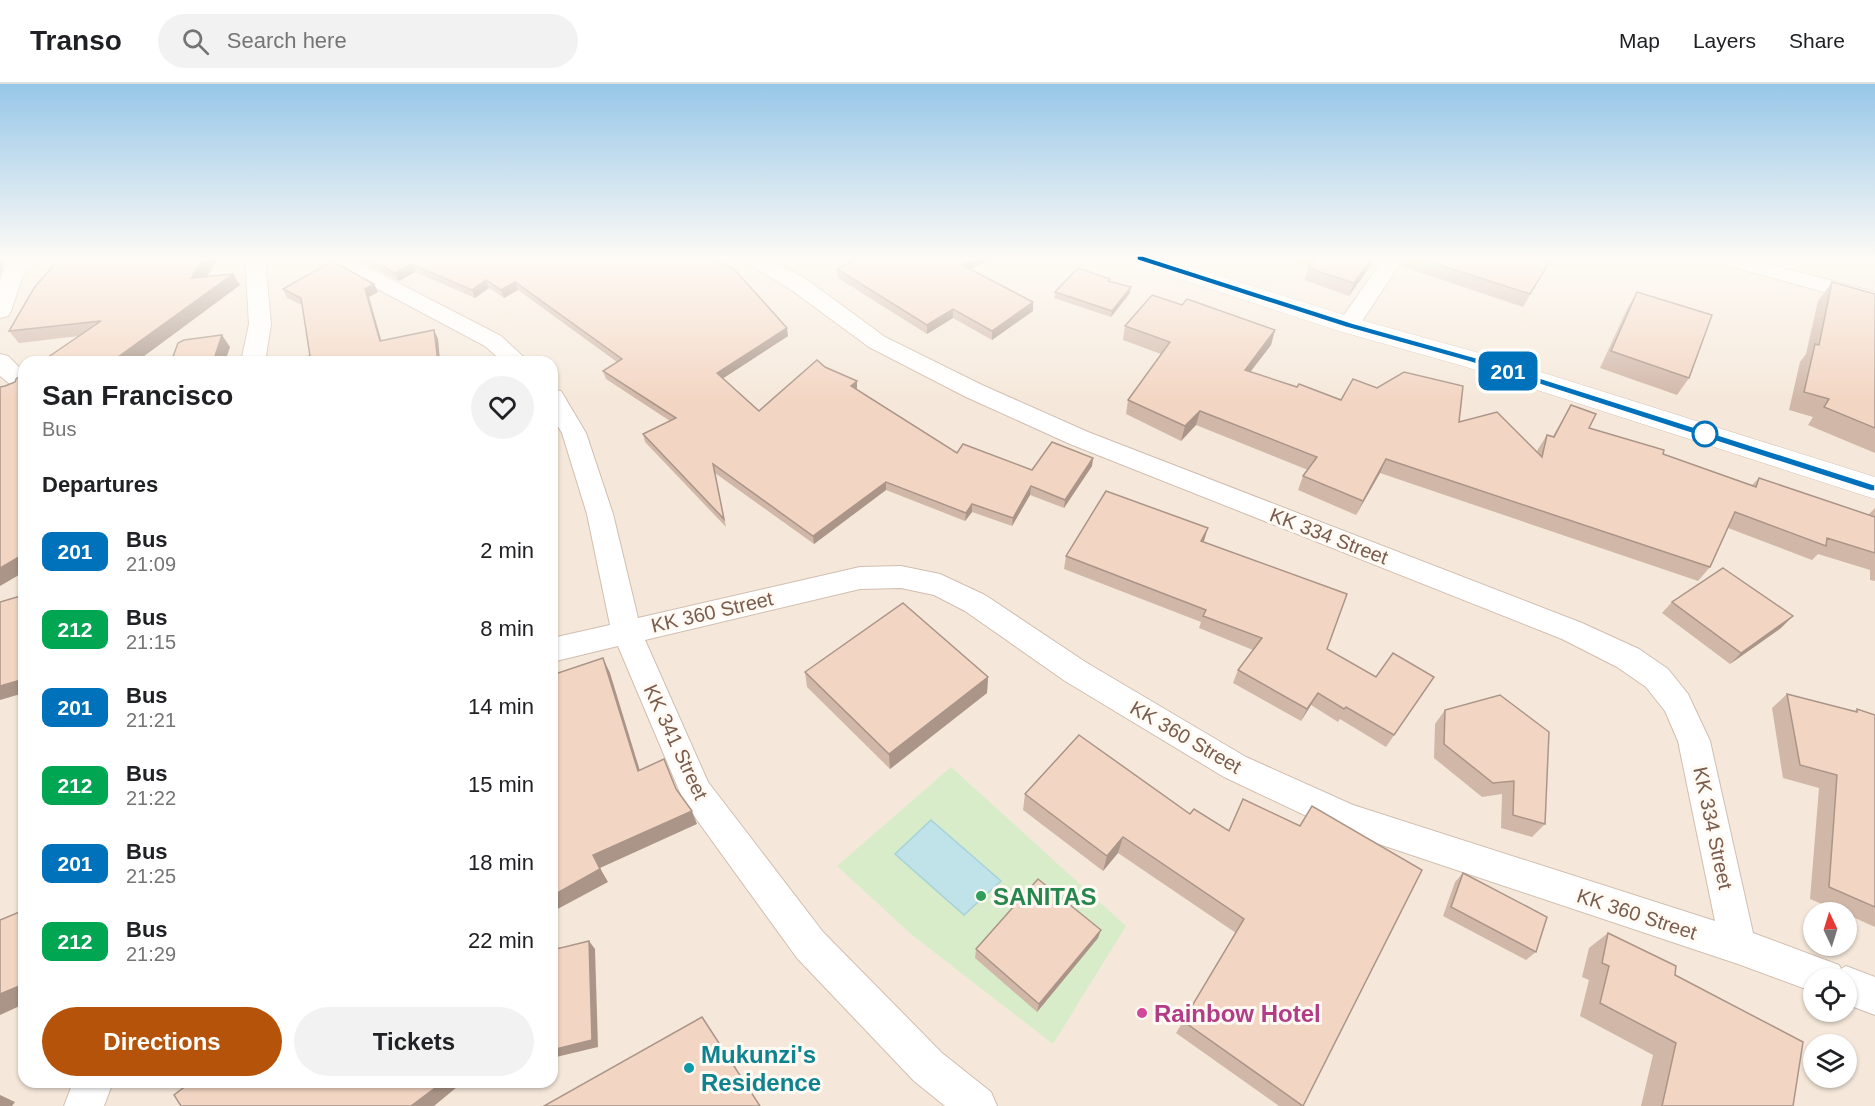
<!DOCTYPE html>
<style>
:root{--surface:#fff;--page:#f2f2f2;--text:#202124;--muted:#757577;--line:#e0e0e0;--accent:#b45309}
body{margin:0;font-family:Arial,sans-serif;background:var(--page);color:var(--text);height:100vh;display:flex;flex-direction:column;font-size:22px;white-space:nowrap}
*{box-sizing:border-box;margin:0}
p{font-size:20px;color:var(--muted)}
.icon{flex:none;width:33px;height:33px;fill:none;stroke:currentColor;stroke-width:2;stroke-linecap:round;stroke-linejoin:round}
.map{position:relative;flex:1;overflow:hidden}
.details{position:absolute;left:18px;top:272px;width:540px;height:732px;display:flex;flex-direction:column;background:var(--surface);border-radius:18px;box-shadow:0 2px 4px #0004}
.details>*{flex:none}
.badge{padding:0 12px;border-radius:9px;font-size:21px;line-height:39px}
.needle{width:39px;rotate:356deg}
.buttons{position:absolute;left:1803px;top:818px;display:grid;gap:12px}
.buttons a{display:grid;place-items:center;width:54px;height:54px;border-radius:50%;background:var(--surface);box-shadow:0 2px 4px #0004;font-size:30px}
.map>.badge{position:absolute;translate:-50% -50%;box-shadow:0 0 0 3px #fff}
h2{padding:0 24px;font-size:22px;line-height:54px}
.round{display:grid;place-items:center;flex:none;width:63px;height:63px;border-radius:32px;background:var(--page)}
.overview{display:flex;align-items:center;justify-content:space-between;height:102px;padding:0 24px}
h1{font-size:28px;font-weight:700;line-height:45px}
.button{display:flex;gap:12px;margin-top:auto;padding:12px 24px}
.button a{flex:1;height:69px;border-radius:36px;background:var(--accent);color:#fff;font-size:24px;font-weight:700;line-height:69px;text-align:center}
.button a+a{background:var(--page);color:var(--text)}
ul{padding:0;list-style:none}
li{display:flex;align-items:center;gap:18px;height:78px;padding:0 24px}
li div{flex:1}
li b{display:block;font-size:22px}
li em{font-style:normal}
li .badge{min-width:66px;font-weight:700;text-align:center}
header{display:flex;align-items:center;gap:36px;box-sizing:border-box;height:84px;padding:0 30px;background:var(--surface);border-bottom:2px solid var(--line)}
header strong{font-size:28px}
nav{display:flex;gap:33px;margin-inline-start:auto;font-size:21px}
.search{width:420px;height:54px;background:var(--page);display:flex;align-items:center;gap:15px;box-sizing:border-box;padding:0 21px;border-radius:33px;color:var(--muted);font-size:22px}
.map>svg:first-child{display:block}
.residential{fill:#f5e8da;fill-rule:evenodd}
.green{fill:#d8ecc9}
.water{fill:#bfe3e8;stroke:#a5d3da;stroke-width:1.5}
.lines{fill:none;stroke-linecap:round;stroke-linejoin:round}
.street-casing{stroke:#d1beb0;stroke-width:2}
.secondary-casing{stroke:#d6c0b0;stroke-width:1}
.street{fill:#fff;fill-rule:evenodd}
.secondary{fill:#fff;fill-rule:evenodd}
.wall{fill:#d1b7a8}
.shaded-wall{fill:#aa9588}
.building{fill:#f3d5c3;stroke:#aa9588;stroke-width:1.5}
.line{fill:#0072bc;stroke:#fff;stroke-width:1.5}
.stop-dot{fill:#fff;stroke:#0072bc;stroke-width:3}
.leisure-dot{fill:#2e9e5b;stroke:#fffaf3;stroke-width:2}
.hotel-dot{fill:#d1479c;stroke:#fffaf3;stroke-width:2}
.culture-dot{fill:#0f9aa8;stroke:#fffaf3;stroke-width:2}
.labels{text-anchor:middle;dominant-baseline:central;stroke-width:6;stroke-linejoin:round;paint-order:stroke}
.street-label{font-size:20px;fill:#7a5c4d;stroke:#fffaf3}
.near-leisure-label{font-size:24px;font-weight:bold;fill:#27864d;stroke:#fffaf3;text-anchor:start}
.near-hotel-label{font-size:24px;font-weight:bold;fill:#b23c85;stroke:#fffaf3;text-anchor:start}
.near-culture-label{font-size:24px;font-weight:bold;fill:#0d838f;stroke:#fffaf3;text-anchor:start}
</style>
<header>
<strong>Transo</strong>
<div class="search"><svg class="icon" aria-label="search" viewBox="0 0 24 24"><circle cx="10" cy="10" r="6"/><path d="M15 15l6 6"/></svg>Search here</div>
<nav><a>Map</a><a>Layers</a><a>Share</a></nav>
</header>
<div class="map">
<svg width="1875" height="1022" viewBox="0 0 1875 1022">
<rect width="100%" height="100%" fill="#fdf6ec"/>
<!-- residential -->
<path class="residential" d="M0,174H1875V1022H0ZM24,278H552V998H24ZM1814,828H1846V861H1814ZM1814,894H1846V927H1814ZM1814,960H1846V993H1814Z"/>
<!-- green -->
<polygon class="green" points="951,683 1126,842 1053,960 912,851 837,782"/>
<!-- water -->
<polygon class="water" points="931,736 1001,797 964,831 895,770"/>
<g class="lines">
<!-- street casing -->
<g class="street-casing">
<g id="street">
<polygon points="9,174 29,174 11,227 8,232 0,234 0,197"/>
<polygon points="245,174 265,174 271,240 265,278 241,278 249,240"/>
<polygon points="324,174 350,174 501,252 529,278 503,278 485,262 327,178"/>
<polygon points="743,174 768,174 806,195 885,253 982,301 1088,348 1582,539 1639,565 1668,585 1688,610 1710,657 1753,849 1839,881 1841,885 1846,882 1875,893 1875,931 1846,920 1846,894 1814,894 1814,908 1738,880 1334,745 1224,693 1065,597 965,527 934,511 901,504 860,505 645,556 708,698 823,848 942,969 991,1008 997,1022 945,1022 914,997 797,874 684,718 618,562 552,578 552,554 610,541 587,430 562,349 552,333 552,305 561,307 586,349 613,430 638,534 860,483 901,482 940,490 985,511 1087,579 1246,673 1353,721 1715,837 1678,657 1665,627 1646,603 1617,583 1562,555 1070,360 966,313 869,263 790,205 746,178"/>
<polygon points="1384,174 1404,174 1356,246 1348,248 1340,246 1337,241"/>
<polygon points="1712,174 1745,174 1875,208 1875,222 1715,178"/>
<polygon points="0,270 8,272 24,288 24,308 16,305 0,292"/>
<polygon points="73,998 113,998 104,1022 64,1022"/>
</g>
</g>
<!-- secondary casing -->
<g class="secondary-casing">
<polygon id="secondary" points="1128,174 1164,174 1357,235 1483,270 1875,393 1875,415 1463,282 1339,247 1131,179"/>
</g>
<!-- street -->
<use href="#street" class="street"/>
<!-- secondary -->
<use href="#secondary" class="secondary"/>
</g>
<!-- wall -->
<g class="wall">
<polygon points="60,174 218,174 207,192 233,190 240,201 136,278 41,278 79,252 19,259 9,247"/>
<polygon points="355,174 709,174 788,252 723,294 759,327 825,283 857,305 957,369 1032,386 1093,374 1092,382 1064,424 1030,411 1012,442 972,428 965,437 886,406 814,460 715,389 726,443 645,358 643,350 670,337 606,295 603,287 617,278 518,206 504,214 489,204 475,214 415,188 399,197"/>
<polygon points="857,174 993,174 970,186 1033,218 1033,227 992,256 953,234 927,250 838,194 837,185"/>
<polygon points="1281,174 1382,174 1380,175 1376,174 1349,212 1304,196 1309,183"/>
<polygon points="1405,174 1541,174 1543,189 1523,223 1401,182"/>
<polygon points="1109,197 1130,209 1111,233 1054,214 1055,208"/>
<polygon points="1832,198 1875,210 1875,369 1808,341 1813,333 1789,326 1800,278 1806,270 1818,217"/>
<polygon points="283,205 378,208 369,213 381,257 438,255 440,278 283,278 310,272 302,221 287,214"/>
<polygon points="1637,208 1689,294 1677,311 1600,284 1627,225"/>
<polygon points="1182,221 1275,246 1271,261 1250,288 1297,303 1341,316 1459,338 1537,368 1538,365 1547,351 1553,352 1571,321 1589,344 1752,401 1759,394 1868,431 1875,424 1875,497 1870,496 1870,486 1818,470 1812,476 1728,444 1710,483 1698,497 1380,389 1356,431 1298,406 1303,392 1308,386 1196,341 1181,357 1126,330 1128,316 1161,270 1123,256 1125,242"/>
<polygon points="1203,458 1327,565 1376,593 1434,593 1386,663 1340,635 1338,638 1311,621 1301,637 1233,599 1238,586 1253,566 1199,544 1201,538 1064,485 1066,472"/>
<polygon points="1672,518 1781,544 1730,580 1662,529"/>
<polygon points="805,588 988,593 987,609 890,685 807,603"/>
<polygon points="1787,610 1855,627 1857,625 1875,631 1875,843 1846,830 1846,828 1841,828 1810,815 1819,704 1783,694 1772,624"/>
<polygon points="1500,611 1545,740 1532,753 1501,744 1502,710 1482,713 1434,674 1435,640 1445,626"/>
<polygon points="1025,710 1190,730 1228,747 1243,715 1303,1022 1279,1022 1176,949 1236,849 1118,769 1103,787 1023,726"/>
<polygon points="1463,789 1536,868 1526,876 1443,832 1455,798"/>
<polygon points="1608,849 1675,891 1793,1022 1641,1022 1653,971 1580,932 1589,896 1582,893 1589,864"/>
<polygon points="1098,854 1037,928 975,874 976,865"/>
</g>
<!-- shaded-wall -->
<g class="shaded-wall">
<polygon points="204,174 218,174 199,206 191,194"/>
<polygon points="977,174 993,174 962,190 962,181"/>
<polygon points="1372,174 1376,174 1349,212 1354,199"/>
<polygon points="0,175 4,180 0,191"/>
<polygon points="411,180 415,188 399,197 395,189"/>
<polygon points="233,190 240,201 136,278 111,278"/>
<polygon points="486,196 489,204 475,214 472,206"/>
<polygon points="515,198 518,206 504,214 501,206"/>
<polygon points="374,200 378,208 369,213 384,266 380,257 365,205"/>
<polygon points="1131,203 1130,209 1111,233 1112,227"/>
<polygon points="1033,218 1033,227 992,256 992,247"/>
<polygon points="953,225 953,234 927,250 927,241"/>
<polygon points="787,244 788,252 719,297 717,289"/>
<polygon points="434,246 438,255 440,278 438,278"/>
<polygon points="1275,246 1271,261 1241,300 1245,286"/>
<polygon points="222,251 230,263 225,278 213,278"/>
<polygon points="857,297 857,305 851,302"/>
<polygon points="1200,327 1196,341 1181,357 1185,342"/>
<polygon points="1093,374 1092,382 1064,424 1065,416"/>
<polygon points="1386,375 1380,389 1356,431 1363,417"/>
<polygon points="886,398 886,406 814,460 813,452"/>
<polygon points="1031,402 1030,411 1012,442 1013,434"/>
<polygon points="972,420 972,428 965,437 966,429"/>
<polygon points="1208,444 1204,457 1197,471 1201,457"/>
<polygon points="24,470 24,488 0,502 0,484"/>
<polygon points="1793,532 1781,544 1730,580 1741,569"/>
<polygon points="603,574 610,589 644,700 638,687"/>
<polygon points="988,593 987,609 890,685 889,670"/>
<polygon points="24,595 24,609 0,616 0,602"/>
<polygon points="1318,609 1311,621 1301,637 1307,625"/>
<polygon points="692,727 697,740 600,784 608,798 552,828 552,812 593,771"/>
<polygon points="1123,753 1118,769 1103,787 1107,772"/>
<polygon points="1101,846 1098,854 1037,928 1039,920"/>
<polygon points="589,857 595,865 598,963 552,974 552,966"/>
<polygon points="24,900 24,920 0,931 0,910"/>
<polygon points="443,998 454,998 457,1003 434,1022 411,1022"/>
<polygon points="0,1011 15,1018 12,1022 0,1022"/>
</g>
<!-- building -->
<g class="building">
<polygon points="60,174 204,174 191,194 233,190 111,278 41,278 101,237 9,247 34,204"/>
<polygon points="366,174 709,174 734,185 787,244 717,289 759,327 817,276 825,283 857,297 851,302 957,369 963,360 1032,386 1052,358 1093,374 1065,416 1031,402 1013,434 972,420 966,429 886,398 813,452 713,380 724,435 643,350 676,334 603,287 622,275 515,198 501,206 486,196 472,206 411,180 395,189"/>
<polygon points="857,174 977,174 962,181 1033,218 992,247 953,225 927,241 837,185"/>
<polygon points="1316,174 1372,174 1354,199 1308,184"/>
<polygon points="1418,174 1541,174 1550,177 1530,210"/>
<polygon points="332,177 374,200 365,205 380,257 434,246 438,278 283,278 310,272 301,214 283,205"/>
<polygon points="1078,184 1110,195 1108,197 1131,203 1112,227 1055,208"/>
<polygon points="1832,198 1875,210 1875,344 1824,323 1829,315 1804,308 1815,260 1819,261"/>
<polygon points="1637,208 1712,231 1689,294 1611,267"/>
<polygon points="1152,211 1182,221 1187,215 1275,246 1245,286 1297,303 1299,300 1341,316 1353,295 1377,304 1404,288 1463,302 1459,338 1497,328 1542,373 1547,351 1554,353 1571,321 1596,330 1589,344 1664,366 1663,370 1756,403 1759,394 1875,433 1875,469 1827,454 1826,462 1735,428 1710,483 1386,375 1363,417 1303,392 1317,373 1200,327 1185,342 1128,316 1170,258 1125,242"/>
<polygon points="222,251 213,278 171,278 178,259 184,256"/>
<polygon points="24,289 24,470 0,484 0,303 5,302 15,298 16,295"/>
<polygon points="1106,407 1208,444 1201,457 1347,510 1327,565 1376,593 1393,569 1434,593 1394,651 1346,623 1344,625 1318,609 1307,625 1238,586 1262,554 1203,532 1206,526 1066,472"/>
<polygon points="1723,484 1793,532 1741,569 1672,518"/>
<polygon points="24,511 24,595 0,602 0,518"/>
<polygon points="903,519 988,593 889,670 805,588"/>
<polygon points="603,574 638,687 664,675 676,705 692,727 593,771 600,785 552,812 552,591"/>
<polygon points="1787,610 1857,628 1857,625 1875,631 1875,823 1829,803 1837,691 1800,681"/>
<polygon points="1500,611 1549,648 1545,740 1513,731 1514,697 1493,699 1444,660 1445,626"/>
<polygon points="1079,651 1190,730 1194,725 1229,747 1243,715 1300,742 1312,722 1422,786 1303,1022 1183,937 1244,835 1123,753 1107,772 1025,710"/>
<polygon points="1463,789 1547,833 1536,868 1451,823"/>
<polygon points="1038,795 1101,846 1039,920 976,865"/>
<polygon points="24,826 24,900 0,910 0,836"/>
<polygon points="1608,849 1676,882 1675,891 1803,958 1793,1022 1662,1022 1676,959 1600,919 1609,882 1602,879"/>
<polygon points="589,857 592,956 552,966 552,866"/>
<polygon points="702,933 760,1022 544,1022"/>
<polygon points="191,998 443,998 411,1022 181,1022 174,1011"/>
</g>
<!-- sky -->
<linearGradient id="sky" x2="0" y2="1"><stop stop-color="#97c7e8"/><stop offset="0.55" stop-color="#fefbf6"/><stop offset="1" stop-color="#fefbf6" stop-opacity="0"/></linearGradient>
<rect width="1875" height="317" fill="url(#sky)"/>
<!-- line -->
<polygon class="line" points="1137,172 1143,172 1352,239 1477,274 1875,401 1875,407 1871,407 1470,278 1345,243 1137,176"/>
<!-- markers -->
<circle class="stop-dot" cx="1705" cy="350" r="12"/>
<circle class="leisure-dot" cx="981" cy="812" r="6"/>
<circle class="hotel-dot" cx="1142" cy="929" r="6"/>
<circle class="culture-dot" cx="689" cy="984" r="6"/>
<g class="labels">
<!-- street labels -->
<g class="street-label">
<text transform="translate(1329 452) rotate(21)">KK 334 Street</text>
<text transform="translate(712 528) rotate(-13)">KK 360 Street</text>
<text transform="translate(1186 653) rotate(30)">KK 360 Street</text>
<text transform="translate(676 658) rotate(65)">KK 341 Street</text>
<text transform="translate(1713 744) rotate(78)">KK 334 Street</text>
<text transform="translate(1637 830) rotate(18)">KK 360 Street</text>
</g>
<!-- near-leisure labels -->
<g class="near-leisure-label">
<text x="993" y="812">SANITAS</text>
</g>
<!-- near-hotel labels -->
<g class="near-hotel-label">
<text x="1154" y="929">Rainbow Hotel</text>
</g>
<!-- near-culture labels -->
<g class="near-culture-label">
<text x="701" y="970">Mukunzi's<tspan x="701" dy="28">Residence</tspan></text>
</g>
</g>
</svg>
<div class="buttons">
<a><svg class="needle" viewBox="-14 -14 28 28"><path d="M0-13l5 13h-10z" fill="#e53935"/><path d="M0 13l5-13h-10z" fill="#757577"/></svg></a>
<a><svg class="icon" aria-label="locate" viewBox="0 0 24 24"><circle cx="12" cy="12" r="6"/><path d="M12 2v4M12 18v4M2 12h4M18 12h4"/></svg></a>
<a><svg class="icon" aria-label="layers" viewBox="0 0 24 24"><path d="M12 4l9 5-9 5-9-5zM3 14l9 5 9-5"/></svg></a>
</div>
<b class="badge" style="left:1508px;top:287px;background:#0072bc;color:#fff">201</b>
<section class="details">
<div class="overview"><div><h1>San Francisco</h1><p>Bus</p></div><a class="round"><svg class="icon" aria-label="heart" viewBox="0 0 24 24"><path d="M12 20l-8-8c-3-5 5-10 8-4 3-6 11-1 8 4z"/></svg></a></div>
<h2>Departures</h2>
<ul>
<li><span class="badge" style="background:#0072bc;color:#fff">201</span><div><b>Bus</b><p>21:09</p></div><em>2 min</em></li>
<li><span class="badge" style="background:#00a651;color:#fff">212</span><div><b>Bus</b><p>21:15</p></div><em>8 min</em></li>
<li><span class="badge" style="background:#0072bc;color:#fff">201</span><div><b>Bus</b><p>21:21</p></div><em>14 min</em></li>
<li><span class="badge" style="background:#00a651;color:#fff">212</span><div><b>Bus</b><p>21:22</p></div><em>15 min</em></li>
<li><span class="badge" style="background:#0072bc;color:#fff">201</span><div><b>Bus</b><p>21:25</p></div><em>18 min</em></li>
<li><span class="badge" style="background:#00a651;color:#fff">212</span><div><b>Bus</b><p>21:29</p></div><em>22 min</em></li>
</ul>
<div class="button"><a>Directions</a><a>Tickets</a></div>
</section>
</div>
